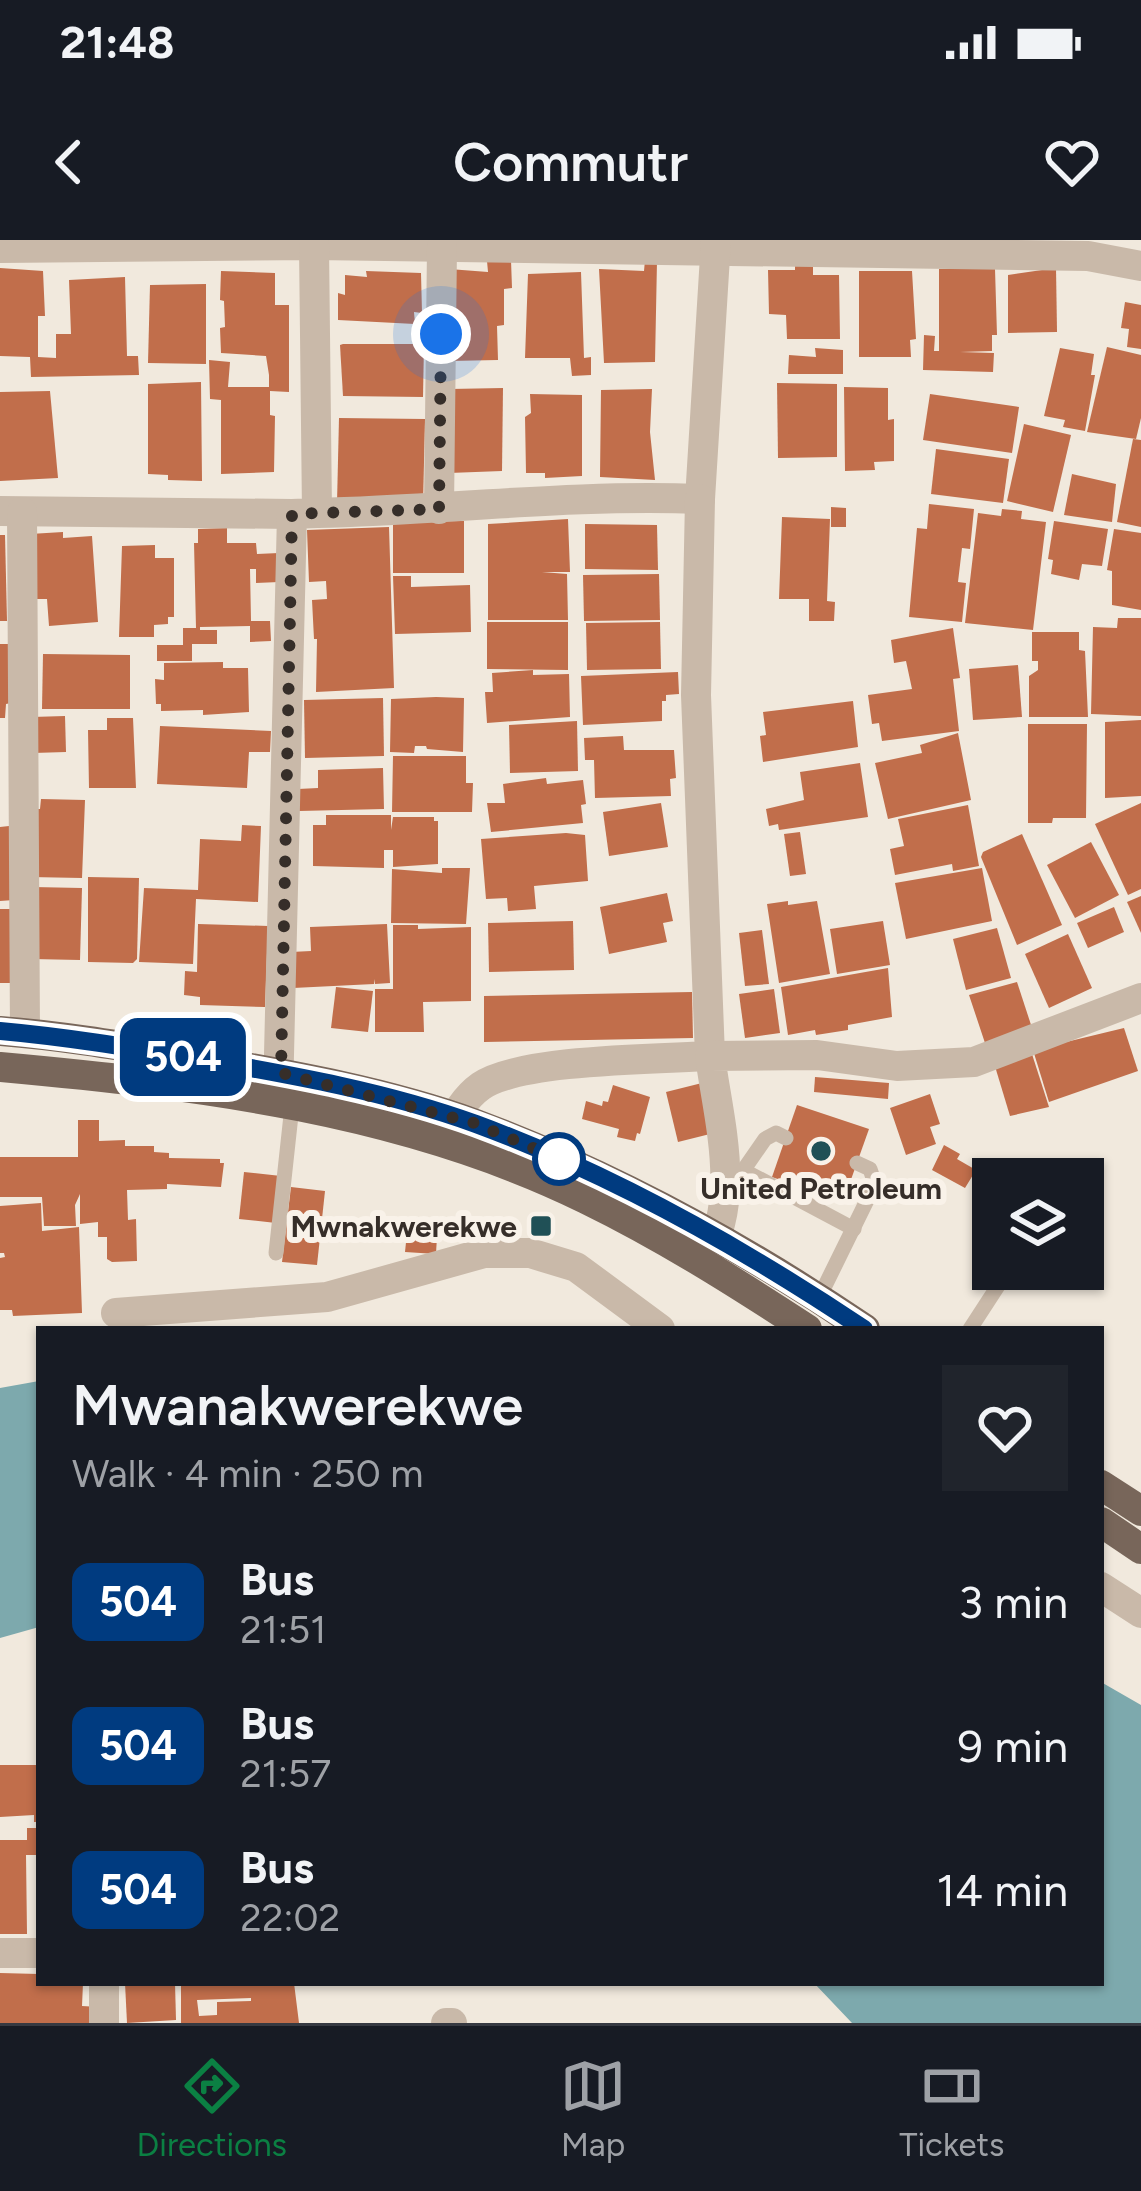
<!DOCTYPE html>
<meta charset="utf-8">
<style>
:root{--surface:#171b24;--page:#20242c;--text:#f1f3f6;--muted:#9ea1a6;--line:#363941;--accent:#0b8043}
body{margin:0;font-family:Figtree,sans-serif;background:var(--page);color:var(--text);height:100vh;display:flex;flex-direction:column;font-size:45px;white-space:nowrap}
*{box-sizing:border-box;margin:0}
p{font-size:39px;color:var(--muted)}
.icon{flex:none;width:66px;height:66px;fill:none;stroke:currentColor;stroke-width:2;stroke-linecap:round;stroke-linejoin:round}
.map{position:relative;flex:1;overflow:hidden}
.panel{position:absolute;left:36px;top:1086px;width:1068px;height:660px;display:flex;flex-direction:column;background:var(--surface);border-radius:0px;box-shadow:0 3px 9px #0004}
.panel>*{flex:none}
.badge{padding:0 24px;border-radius:18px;font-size:42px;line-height:78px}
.fabs{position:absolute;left:972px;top:918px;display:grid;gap:24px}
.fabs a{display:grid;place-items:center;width:132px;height:132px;border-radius:0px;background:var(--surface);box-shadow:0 3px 9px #0004;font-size:60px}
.you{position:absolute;width:60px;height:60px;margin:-30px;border:9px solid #fff;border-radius:50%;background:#1a73e8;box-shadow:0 0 0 18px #1a73e833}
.map>.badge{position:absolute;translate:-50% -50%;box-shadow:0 0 0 6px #fff}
.round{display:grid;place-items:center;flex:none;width:126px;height:126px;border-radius:0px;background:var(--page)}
.overview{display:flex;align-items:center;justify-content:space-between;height:204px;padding:0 36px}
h1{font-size:57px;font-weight:600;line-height:90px}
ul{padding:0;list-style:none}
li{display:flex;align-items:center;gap:36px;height:144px;padding:0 36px}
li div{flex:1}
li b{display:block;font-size:45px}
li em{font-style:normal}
li .badge{min-width:132px;font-weight:700;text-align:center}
.status{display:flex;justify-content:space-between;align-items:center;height:84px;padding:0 60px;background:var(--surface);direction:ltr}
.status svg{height:33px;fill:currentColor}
header{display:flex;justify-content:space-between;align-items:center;height:156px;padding:0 36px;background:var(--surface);font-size:54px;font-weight:600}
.dock{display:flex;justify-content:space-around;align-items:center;height:168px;border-top:3px solid var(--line);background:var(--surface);font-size:33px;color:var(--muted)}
.dock a{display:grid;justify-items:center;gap:6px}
.dock .selected{color:var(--accent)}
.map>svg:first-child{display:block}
.water{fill:#7da9ad}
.building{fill:#c16e4b;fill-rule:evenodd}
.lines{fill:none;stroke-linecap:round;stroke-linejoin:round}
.service{stroke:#c9b9a9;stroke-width:15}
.minor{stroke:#c9b9a9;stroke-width:30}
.primary{stroke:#78665a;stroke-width:30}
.line-casing{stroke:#fff;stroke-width:27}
.line{stroke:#003b80;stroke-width:18}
.walk{stroke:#362e29;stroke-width:12;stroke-dasharray:0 21.6}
.poi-dot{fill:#205056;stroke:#f9f2e9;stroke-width:4.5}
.stop-dot{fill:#fff;stroke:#003b80;stroke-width:6}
.labels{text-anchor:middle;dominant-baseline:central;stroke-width:12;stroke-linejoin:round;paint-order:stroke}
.poi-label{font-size:30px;font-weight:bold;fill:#362e29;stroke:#f9f2e9}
</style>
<div class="status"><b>21:48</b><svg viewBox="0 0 49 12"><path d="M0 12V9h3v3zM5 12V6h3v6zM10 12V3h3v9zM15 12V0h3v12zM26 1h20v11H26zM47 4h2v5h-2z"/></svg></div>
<header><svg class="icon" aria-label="back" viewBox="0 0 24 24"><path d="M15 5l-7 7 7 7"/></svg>Commutr<svg class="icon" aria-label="heart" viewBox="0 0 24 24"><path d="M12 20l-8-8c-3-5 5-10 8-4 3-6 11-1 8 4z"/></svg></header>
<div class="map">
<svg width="1141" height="1783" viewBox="0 0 1141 1783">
<rect width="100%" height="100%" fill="#f1e9dd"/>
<!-- water -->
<g class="water">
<polygon points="39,1141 39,1387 0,1398 0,1148"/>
<polygon points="1101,1442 1141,1465 1141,1783 852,1783 814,1743 1101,1743"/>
</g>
<!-- building -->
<g class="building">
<polygon points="511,20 512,48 504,49 504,85 497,86 498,120 449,121 449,29 488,32 487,21"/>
<polygon points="645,20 657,21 655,122 604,123 599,29 644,31"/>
<polygon points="795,23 813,24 813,35 839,35 840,99 787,99 786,75 769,74 768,30 795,30"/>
<polygon points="0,28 43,31 45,76 38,76 38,117 56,118 56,94 71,94 69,40 125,37 127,116 138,116 139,135 31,137 30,117 0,116"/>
<polygon points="1056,28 1057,92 1008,93 1008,35"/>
<polygon points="939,29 995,29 997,95 992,95 992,111 960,112 994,113 993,132 923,130 924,95 935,96 934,111 939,111"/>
<polygon points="221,31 275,33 275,65 289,65 289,152 270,151 270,175 275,176 274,232 221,234 221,160 210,159 209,120 230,122 228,147 269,147 269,135 266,116 221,113 220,88 225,87 224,61 220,60"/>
<polygon points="366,31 421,33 422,73 414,72 415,84 338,80 338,53 345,55 345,35 367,37"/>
<polygon points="859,31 912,31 916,99 910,100 911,117 859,117"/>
<polygon points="581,32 584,118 591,117 591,135 572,136 570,118 525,118 528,34"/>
<polygon points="206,44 206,124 148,123 150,45"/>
<polygon points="1125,62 1141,65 1141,109 1127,107 1129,89 1121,88"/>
<polygon points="343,104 424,104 423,157 343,156 340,105"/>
<polygon points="1107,107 1141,115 1141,178 1136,199 1087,192"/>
<polygon points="815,108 843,110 843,134 788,134 789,115 816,117"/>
<polygon points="1060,108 1094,114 1091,135 1095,135 1085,191 1063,187 1065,180 1044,176"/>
<polygon points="201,142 202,241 168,240 168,235 148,234 148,144"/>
<polygon points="777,143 837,144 837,217 778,218"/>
<polygon points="844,147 888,148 888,180 894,179 894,221 874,222 875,230 845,231"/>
<polygon points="503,148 502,231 449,233 450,149"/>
<polygon points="652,149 650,192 655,240 600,237 601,150"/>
<polygon points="50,151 58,238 0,241 0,152"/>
<polygon points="530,154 582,155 582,236 545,238 545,233 526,233 525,177 531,173"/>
<polygon points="930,154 1019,167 1012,213 923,200"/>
<polygon points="339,178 425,179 423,265 337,263"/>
<polygon points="1024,184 1071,195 1053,272 1007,261"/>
<polygon points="1133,199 1141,200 1141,287 1117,282"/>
<polygon points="936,209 1009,219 1003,263 931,254"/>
<polygon points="1072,234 1116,244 1112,282 1064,275"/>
<polygon points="929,264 974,269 970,309 962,308 958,342 966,343 962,382 909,377 917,288 927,289"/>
<polygon points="831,267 846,268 846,287 831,287"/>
<polygon points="1002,269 1022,271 1021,279 1046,282 1033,390 965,383 978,273 1001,276"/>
<polygon points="782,277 830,279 827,361 835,362 834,381 809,381 809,359 779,359"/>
<polygon points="568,279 570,332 542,332 567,334 568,380 488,380 488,284"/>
<polygon points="464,281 464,333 393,333 393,282"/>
<polygon points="1054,281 1108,289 1102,326 1082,324 1079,340 1051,334 1053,320 1048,319"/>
<polygon points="585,284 657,285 658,330 585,329"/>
<polygon points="389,287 394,448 316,452 317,399 314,399 312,360 327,359 326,341 309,342 307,290"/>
<polygon points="227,288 227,303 256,303 257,314 279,313 279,342 256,343 256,329 250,329 251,381 270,381 271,401 250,402 250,386 200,387 200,390 217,390 217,404 192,404 192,421 157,421 157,405 183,405 183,388 196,388 194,303 198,303 198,289"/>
<polygon points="1114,289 1141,293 1141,370 1112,365 1112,331 1107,330"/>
<polygon points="63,292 63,298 92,296 98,382 49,386 47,359 35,359 30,294"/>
<polygon points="0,295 5,295 7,381 0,381"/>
<polygon points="155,305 155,318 174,318 174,377 168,377 168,384 154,385 154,397 119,397 122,306"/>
<polygon points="659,334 660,380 584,381 583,335"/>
<polygon points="393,336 411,336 411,347 470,345 471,392 395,394"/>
<polygon points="1118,378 1141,378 1141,476 1091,474 1093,387 1117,388"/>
<polygon points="487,382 568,382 568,430 487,429"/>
<polygon points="660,382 661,429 587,430 586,383"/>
<polygon points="953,388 960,438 953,439 959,491 882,501 879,483 872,484 868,455 912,449 906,421 894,423 891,400"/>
<polygon points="1032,392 1079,392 1079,410 1085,411 1088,477 1029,477 1029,436 1038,430 1038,421 1032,421"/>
<polygon points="0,404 11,404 11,463 6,464 5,478 0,478"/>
<polygon points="43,414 130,415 130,469 42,469"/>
<polygon points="223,422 223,428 248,428 249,472 203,475 203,470 161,471 161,464 156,464 155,439 164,440 164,423"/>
<polygon points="1018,425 1022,477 973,480 969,429"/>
<polygon points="533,430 533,435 569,434 570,477 487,483 485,452 493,452 492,433"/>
<polygon points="678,432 679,454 666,455 666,461 662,461 662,481 583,485 581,436"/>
<polygon points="436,457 464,458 463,512 427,509 426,506 415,506 414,513 390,512 391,459"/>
<polygon points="383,458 384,516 305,518 304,460"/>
<polygon points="853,461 858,507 763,522 760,496 766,495 763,472"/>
<polygon points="65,476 66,512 33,513 32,477"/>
<polygon points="107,478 133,478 136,548 89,548 88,490 107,490"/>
<polygon points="1141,480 1141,556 1105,558 1105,482"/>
<polygon points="577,481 578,531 510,533 509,485"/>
<polygon points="1028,484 1087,484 1086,578 1053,578 1052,583 1028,583"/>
<polygon points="160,486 271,491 270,512 249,512 247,548 157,544"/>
<polygon points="958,493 971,560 888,579 875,523 922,513 920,505"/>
<polygon points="623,496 624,510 674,510 676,538 670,539 671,556 595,558 594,520 585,520 584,498"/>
<polygon points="393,516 466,516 466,543 473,543 472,572 392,572"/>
<polygon points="860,523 868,577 779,590 778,584 769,586 766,569 804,560 800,532"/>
<polygon points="383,528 384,569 299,571 298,549 318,548 318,530"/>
<polygon points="546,538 547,544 583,540 586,564 581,565 583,583 491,592 487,563 505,563 503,544"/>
<polygon points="41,559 85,560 82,638 30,637 33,569 40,569"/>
<polygon points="661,563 668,607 609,616 603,572"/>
<polygon points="1141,563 1141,649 1128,655 1095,584"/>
<polygon points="968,565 979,626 953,631 952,624 895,635 890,609 904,606 898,579"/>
<polygon points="326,575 391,575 391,590 393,577 434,577 434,581 438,581 438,624 393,627 393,610 384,610 384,628 313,626 313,585 326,585"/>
<polygon points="242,585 261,586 258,662 196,659 193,724 139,722 144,648 198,650 200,599 241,601"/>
<polygon points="9,586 14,660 0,661 0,587"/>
<polygon points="800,592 806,634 790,636 784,594"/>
<polygon points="566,593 585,595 588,641 534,646 536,669 508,671 507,658 486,659 481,599"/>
<polygon points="1022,594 1062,685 1017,705 981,617 983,612"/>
<polygon points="1091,602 1119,655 1075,678 1047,625"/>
<polygon points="442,628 470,628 466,684 391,683 392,629 442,633"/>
<polygon points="982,628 992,681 906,699 895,643"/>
<polygon points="88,637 139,638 137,719 133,723 88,722"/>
<polygon points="33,647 82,648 80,720 32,719"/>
<polygon points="667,653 673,681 663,683 667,702 609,714 600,667"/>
<polygon points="1141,656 1141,693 1127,662"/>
<polygon points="788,661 788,665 817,661 830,734 779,743 767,664"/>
<polygon points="1114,667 1124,692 1088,708 1077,683"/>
<polygon points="0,669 16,669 18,743 0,743"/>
<polygon points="573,681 574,730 489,732 488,683"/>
<polygon points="883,681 890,725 837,734 830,689"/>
<polygon points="198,684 268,686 265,767 200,765 200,757 184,755 185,731 197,732"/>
<polygon points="387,684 390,743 375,744 374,739 374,744 293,748 291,712 311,711 310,687"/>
<polygon points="393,685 418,685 418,689 471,687 471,761 423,762 424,792 375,792 375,749 393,749"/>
<polygon points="997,688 1011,738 966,750 953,699"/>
<polygon points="762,690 769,744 745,746 739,693"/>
<polygon points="1068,694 1092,748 1049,768 1025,714"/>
<polygon points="888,728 892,777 848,785 848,790 816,795 815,790 788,795 781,747"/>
<polygon points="1017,742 1034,794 987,809 969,755"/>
<polygon points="336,747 373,751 368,792 331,788"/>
<polygon points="774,749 780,793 745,798 739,754"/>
<polygon points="692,752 693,798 484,802 484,756"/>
<polygon points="1124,788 1138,831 1049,862 1033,810"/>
<polygon points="1031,811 1049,867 1010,876 994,823"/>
<polygon points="815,837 889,843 888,859 814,852"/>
<polygon points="702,843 714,893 678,902 666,852"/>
<polygon points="613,845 650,857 640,894 637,893 635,901 617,897 619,889 582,879 586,861 602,866 603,861 608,862"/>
<polygon points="930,854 940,884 930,887 936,904 906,915 890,868"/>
<polygon points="797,865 869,889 843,962 772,937"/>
<polygon points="78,880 99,880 99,901 125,900 125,906 154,906 154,912 169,913 169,918 220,919 220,923 224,923 221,947 167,944 167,949 127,950 128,980 136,979 137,1021 112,1022 107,1019 107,997 98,997 98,982 80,984 80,954 75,965 76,986 44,986 42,957 0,957 0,917 78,917"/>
<polygon points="944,905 960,914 957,919 976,930 965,948 932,930"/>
<polygon points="244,932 281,936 276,983 239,979"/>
<polygon points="291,947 325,951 317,1025 282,1022"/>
<polygon points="41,963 42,991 79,987 82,1073 13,1076 12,1070 0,1070 0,1018 5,1017 4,1013 0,1013 0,966"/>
<polygon points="407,993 437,996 436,1014 405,1012"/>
<polygon points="0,1525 39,1525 39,1582 34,1582 34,1575 0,1577"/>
<polygon points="27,1588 39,1588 39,1607 36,1615 26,1615 27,1694 0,1694 0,1600 27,1600"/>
<polygon points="0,1733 39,1734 39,1743 83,1743 82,1766 99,1767 99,1783 0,1783"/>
<polygon points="125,1743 175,1743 176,1780 127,1783"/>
<path d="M294,1743L299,1783H181V1744ZM251,1758V1761L217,1762V1775L199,1776L197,1760Z"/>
</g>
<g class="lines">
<!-- service -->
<g class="service">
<polyline points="743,930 854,989"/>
<polyline points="740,935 765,899 776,893 786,898"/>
<polyline points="276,1013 292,866"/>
<polyline points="819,1058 875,944 870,929 857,923"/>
<polyline points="970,1089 1009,1029"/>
</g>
<!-- minor -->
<g class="minor">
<polyline points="0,8 314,5 1088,16 1141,26"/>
<polyline points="439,269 442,7"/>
<polyline points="0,271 292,274"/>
<polyline points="22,272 25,793"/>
<path d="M317,273C445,270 572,254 700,259L716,0"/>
<polyline points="278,856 292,274 317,273 314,5"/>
<path d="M445,899C452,880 464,858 481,846C520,819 659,819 710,816L696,455L700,259"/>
<path d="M705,1020C742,959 719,883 710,816L817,815L897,826L974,822L1141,758"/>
<polyline points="116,1073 327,1057 484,1013 530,1013 576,1027 660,1089"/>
<polyline points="1101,1347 1141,1373"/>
<polyline points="0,1713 39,1713"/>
<polyline points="104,1783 104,1743"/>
<polyline points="446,1783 452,1783"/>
</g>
<!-- primary -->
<g class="primary">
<path d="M0,791C67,796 133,808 200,819C292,835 388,852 476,884C614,936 744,1007 865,1089"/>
<path d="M0,827C199,845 405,870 586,959C664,997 735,1042 807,1089"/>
<polyline points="1101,1245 1141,1271"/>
<polyline points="1101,1282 1141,1309"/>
</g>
</g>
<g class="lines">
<!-- line casing -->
<g class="line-casing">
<path id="line" d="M0,791C67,797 133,808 200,819C292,835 388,852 476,884C614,935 743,1008 864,1089"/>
</g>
<!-- line -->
<use href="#line" class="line"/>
<!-- walk -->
<polyline class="walk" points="441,94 439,269 292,274 281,833 474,883 559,919"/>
</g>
<!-- markers -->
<g class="poi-dot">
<circle cx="821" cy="911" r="12"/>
<rect x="529" y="974" width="24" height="24" rx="6"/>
</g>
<circle class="stop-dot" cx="559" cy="919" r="24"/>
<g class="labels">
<!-- poi labels -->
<g class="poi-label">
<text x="821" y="948">United Petroleum</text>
<text x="517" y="986" text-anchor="end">Mwnakwerekwe</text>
</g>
</g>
</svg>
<div class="fabs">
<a><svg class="icon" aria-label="layers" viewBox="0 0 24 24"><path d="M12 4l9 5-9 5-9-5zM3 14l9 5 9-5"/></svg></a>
</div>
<div class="you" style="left:441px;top:94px"></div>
<b class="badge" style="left:183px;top:817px;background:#003b80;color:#fff">504</b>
<section class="panel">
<div class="overview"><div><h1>Mwanakwerekwe</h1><p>Walk · 4 min · 250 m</p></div><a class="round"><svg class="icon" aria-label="heart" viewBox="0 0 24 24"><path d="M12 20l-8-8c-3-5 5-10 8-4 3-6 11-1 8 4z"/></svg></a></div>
<ul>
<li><span class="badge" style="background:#003b80;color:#fff">504</span><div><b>Bus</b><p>21:51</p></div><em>3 min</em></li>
<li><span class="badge" style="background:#003b80;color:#fff">504</span><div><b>Bus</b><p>21:57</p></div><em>9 min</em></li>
<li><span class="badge" style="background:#003b80;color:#fff">504</span><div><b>Bus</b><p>22:02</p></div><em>14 min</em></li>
</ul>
</section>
</div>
<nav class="dock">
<a class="selected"><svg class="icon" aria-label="directions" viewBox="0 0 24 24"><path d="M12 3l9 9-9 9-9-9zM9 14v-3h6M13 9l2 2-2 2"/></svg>Directions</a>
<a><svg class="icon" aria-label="map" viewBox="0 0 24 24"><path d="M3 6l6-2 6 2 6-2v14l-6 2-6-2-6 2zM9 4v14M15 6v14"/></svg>Map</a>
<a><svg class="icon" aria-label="tickets" viewBox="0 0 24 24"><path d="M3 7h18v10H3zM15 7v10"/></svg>Tickets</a>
</nav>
